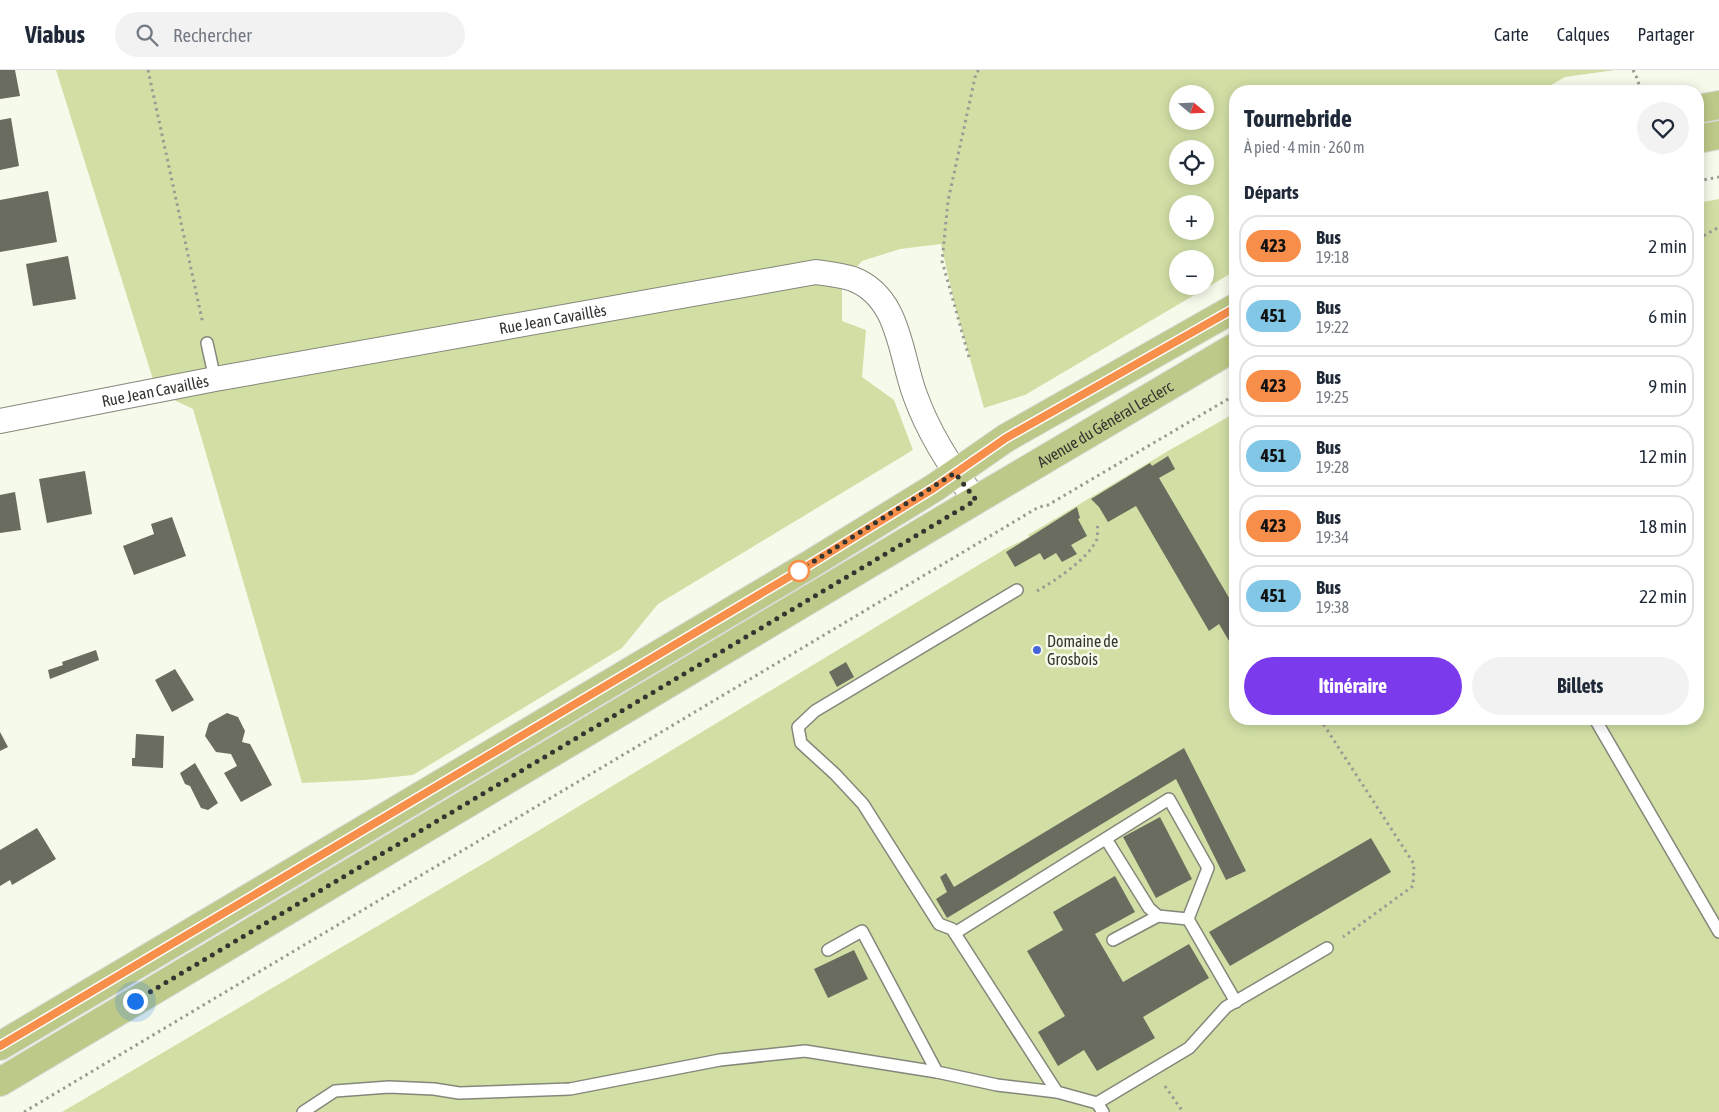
<!DOCTYPE html>
<html lang="fr">
<meta charset="utf-8">
<style>
:root{--surface:#fff;--page:#f2f2f3;--text:#1f2937;--muted:#747a83;--line:#e0e1e3;--accent:#7c3aed}
body{margin:0;font-family:"Asap Condensed",sans-serif;background:var(--page);color:var(--text);height:100vh;display:flex;flex-direction:column;font-size:19px;white-space:nowrap}
*{box-sizing:border-box;margin:0}
p{font-size:16px;color:var(--muted)}
.icon{flex:none;width:28px;height:28px;fill:none;stroke:currentColor;stroke-width:2;stroke-linecap:round;stroke-linejoin:round}
.map{position:relative;flex:1;overflow:hidden}
.panel{position:absolute;left:1229px;top:15px;width:475px;height:640px;display:flex;flex-direction:column;background:var(--surface);border-radius:20px;box-shadow:0 2px 12px #0003}
.panel>*{flex:none}
.badge{padding:0 10px;border-radius:16px;font-size:18px;line-height:32px}
.needle{width:32px;rotate:109deg}
.controls{position:absolute;left:1169px;top:15px;display:grid;gap:10px}
.controls a{display:grid;place-items:center;width:45px;height:45px;border-radius:50%;background:var(--surface);box-shadow:0 2px 12px #0003;font-size:25px}
.you{position:absolute;width:25px;height:25px;margin:-12px;border:4px solid #fff;border-radius:50%;background:#1a73e8;box-shadow:0 0 0 8px #1a73e833}
.map>.badge{position:absolute;translate:-50% -50%;box-shadow:0 0 0 2px #fff}
h2{padding:0 15px;font-size:19px;line-height:45px}
.round{display:grid;place-items:center;flex:none;width:52px;height:52px;border-radius:26px;background:var(--page)}
.summary{display:flex;align-items:center;justify-content:space-between;height:85px;padding:0 15px}
h1{font-size:24px;font-weight:700;line-height:38px}
.button{display:flex;gap:10px;margin-top:auto;padding:10px 15px}
.button a{flex:1;height:58px;border-radius:30px;background:var(--accent);color:#fff;font-size:20px;font-weight:700;line-height:58px;text-align:center}
.button a+a{background:var(--page);color:var(--text)}
ul{padding:0;list-style:none}
li{display:flex;align-items:center;gap:15px;height:62px;margin:0 10px 8px;padding:0 5px;border:2px solid var(--line);border-radius:20px}
li div{flex:1}
li b{display:block;font-size:19px}
li em{font-style:normal}
li .badge{min-width:55px;font-weight:700;text-align:center}
header{display:flex;align-items:center;gap:30px;box-sizing:border-box;height:70px;padding:0 25px;background:var(--surface);border-bottom:1px solid var(--line)}
header strong{font-size:24px}
nav{display:flex;gap:28px;margin-inline-start:auto;font-size:18px}
.search{width:350px;height:45px;background:var(--page);display:flex;align-items:center;gap:12px;box-sizing:border-box;padding:0 18px;border-radius:28px;color:var(--muted);font-size:19px}
.map>svg:first-child{display:block}
.green{fill:#d1dfa5;fill-rule:evenodd}
.building{fill:#696c5f}
.lines{fill:none;stroke-linecap:round;stroke-linejoin:round}
.service-casing{stroke:#84877a;stroke-width:14}
.minor-casing{stroke:#84877a;stroke-width:26}
.primary-casing{stroke:#dadbda;stroke-width:30}
.path{stroke:#999c92;stroke-width:3;stroke-dasharray:2.5 4;stroke-linecap:butt}
.service{stroke:#fff;stroke-width:11}
.minor{stroke:#fff;stroke-width:24}
.primary{stroke:#bdc988;stroke-width:28}
.line-casing{stroke:#fff;stroke-width:11}
.line{stroke:#f78f4b;stroke-width:8}
.walk{stroke:#343530;stroke-width:5;stroke-dasharray:0 9}
.stop-dot{fill:#fff;stroke:#f78f4b;stroke-width:2.5}
.poi-dot{fill:#4764d8;stroke:#f6faeb;stroke-width:2}
.labels{text-anchor:middle;dominant-baseline:central;stroke-width:5;stroke-linejoin:round;paint-order:stroke}
.street-label{font-size:16px;fill:#343530;stroke:#f6faeb}
.poi-label{font-size:16px;fill:#343530;stroke:#f6faeb;text-anchor:start}
</style>
<header>
<strong>Viabus</strong>
<div class="search"><svg class="icon" aria-label="search" viewBox="0 0 24 24"><circle cx="10" cy="10" r="6"/><path d="M15 15l6 6"/></svg>Rechercher</div>
<nav><a>Carte</a><a>Calques</a><a>Partager</a></nav>
</header>
<div class="map">
<svg width="1719" height="1042" viewBox="0 0 1719 1042">
<rect width="100%" height="100%" fill="#f6faeb"/>
<!-- green -->
<g class="green">
<path d="M56,0H1615L1565,7L1541,21H1235V201L1025,325L984,338L955,236L941,174L900,179L862,191L842,214V251L866,260L862,307L894,330L913,380L658,534L622,578L413,705L365,710L302,713L193,339L157,322ZM1178,24H1205V51H1178ZM1178,79H1205V106H1178ZM1178,134H1205V161H1178ZM1178,189H1205V216H1178Z"/>
<polygon points="1719,129 1719,1042 62,1042 493,788 1005,479 1029,467 1028,465 1168,381 1235,343 1235,649 1698,649 1698,133"/>
</g>
<!-- building -->
<g class="building">
<polygon points="0,0 15,0 20,26 0,29"/>
<polygon points="11,48 19,96 0,100 0,50"/>
<polygon points="48,121 57,172 0,182 0,130"/>
<polygon points="68,186 76,229 33,236 26,194"/>
<polygon points="1168,386 1175,399 1159,408 1235,538 1235,581 1219,554 1209,561 1136,436 1108,452 1099,437 1091,429 1150,393 1152,396"/>
<polygon points="85,401 92,444 47,453 39,409"/>
<polygon points="15,422 21,460 0,463 0,425"/>
<polygon points="1077,437 1080,448 1078,449 1087,466 1071,475 1077,484 1062,492 1056,483 1044,490 1040,483 1015,497 1006,482"/>
<polygon points="172,447 186,486 134,505 123,476 154,464 151,454"/>
<polygon points="96,580 99,590 50,609 48,600 63,595 62,592"/>
<polygon points="846,592 854,607 837,617 829,602"/>
<polygon points="175,599 194,630 172,642 155,610"/>
<polygon points="227,643 238,647 245,661 242,672 250,674 272,715 241,732 224,703 237,696 231,684 216,682 205,666 209,653"/>
<polygon points="0,662 8,677 0,681"/>
<polygon points="136,664 164,666 163,698 132,696 132,688 135,688"/>
<polygon points="1184,678 1246,801 1226,810 1176,709 947,848 936,829 947,822 940,807 946,803 954,817"/>
<polygon points="195,693 218,733 208,740 201,738 190,716 185,714 180,703"/>
<polygon points="1160,747 1192,809 1156,828 1123,767"/>
<polygon points="37,758 56,789 12,815 10,810 0,816 0,780"/>
<polygon points="1371,768 1391,802 1230,896 1209,862"/>
<polygon points="1115,806 1135,842 1095,864 1123,912 1189,874 1209,908 1143,947 1155,968 1097,1001 1084,980 1058,996 1038,962 1065,946 1027,881 1063,860 1053,842"/>
<polygon points="854,880 868,909 828,928 814,899"/>
</g>
<g class="lines">
<!-- service casing -->
<g class="service-casing">
<g id="service">
<polyline points="207,273 215,309"/>
<polyline points="1017,520 815,641 798,657 801,673 835,704 863,734 939,854 952,859 1057,1022 1097,1033"/>
<polyline points="1595,649 1719,862"/>
<polyline points="1106,769 1149,838 1158,846 1188,849"/>
<polyline points="955,863 1169,729 1208,798 1188,849 1236,932"/>
<polyline points="1113,870 1158,846"/>
<polyline points="828,880 862,861 937,1002 997,1015 1057,1022"/>
<polyline points="303,1042 335,1021 389,1017 434,1019 459,1023 570,1019 720,990 805,981 937,1002"/>
<polyline points="1103,1042 1097,1033 1189,978 1226,937 1327,878"/>
</g>
</g>
<!-- minor casing -->
<g class="minor-casing">
<g id="minor">
<path id="s1" d="M0,351L215,309L816,202C828,204 841,205 853,209C900,227 900,285 915,325C929,364 950,397 976,430"/>
</g>
</g>
<!-- primary casing -->
<g class="primary-casing">
<g id="primary">
<polyline points="1698,39 1719,35"/>
<polyline points="1698,69 1719,65"/>
<polyline points="0,976 809,495 934,418 1006,368 1235,238"/>
<path id="s2" d="M0,1012L976,430L1235,277"/>
</g>
</g>
<!-- path -->
<g class="path">
<polyline points="148,0 203,254"/>
<polyline points="1633,0 1637,8 1641,21"/>
<polyline points="1698,111 1719,107"/>
<polyline points="1698,169 1719,157"/>
<polyline points="969,287 942,191 948,131 976,3 979,0"/>
<path d="M1037,521C1055,511 1089,488 1097,469C1098,465 1097,458 1098,453"/>
<polyline points="1320,649 1414,794 1413,816 1343,867"/>
<polyline points="1165,1016 1183,1042"/>
<polyline points="24,1042 1032,441 1039,437 1048,435 1235,325"/>
</g>
<!-- service -->
<use href="#service" class="service"/>
<!-- minor -->
<use href="#minor" class="minor"/>
<!-- primary -->
<use href="#primary" class="primary"/>
</g>
<g class="lines">
<!-- line casing -->
<g class="line-casing">
<polyline id="line" points="0,976 809,495 934,418 1006,368 1235,238"/>
</g>
<!-- line -->
<use href="#line" class="line"/>
<!-- walk -->
<polyline class="walk" points="135,931 976,430 955,403 792,505 799,501"/>
</g>
<!-- markers -->
<circle class="stop-dot" cx="799" cy="501" r="10"/>
<circle class="poi-dot" cx="1037" cy="580" r="5"/>
<g class="labels">
<!-- street labels -->
<g class="street-label">
<text stroke="none"><textPath href="#s1" startOffset="562">Rue Jean Cavaillès</textPath></text>
<text stroke="none"><textPath href="#s1" startOffset="158">Rue Jean Cavaillès</textPath></text>
<text stroke="none"><textPath href="#s2" startOffset="1286">Avenue du Général Leclerc</textPath></text>
</g>
<!-- poi labels -->
<g class="poi-label">
<text x="1047" y="571">Domaine de<tspan x="1047" dy="18">Grosbois</tspan></text>
</g>
</g>
</svg>
<div class="controls">
<a><svg class="needle" viewBox="-14 -14 28 28"><path d="M0-13l5 13h-10z" fill="#e53935"/><path d="M0 13l5-13h-10z" fill="#747a83"/></svg></a>
<a><svg class="icon" aria-label="locate" viewBox="0 0 24 24"><circle cx="12" cy="12" r="6"/><path d="M12 2v4M12 18v4M2 12h4M18 12h4"/></svg></a>
<a>+</a>
<a>−</a>
</div>
<div class="you" style="left:135px;top:931px"></div>
<section class="panel">
<div class="summary"><div><h1>Tournebride</h1><p>À pied · 4 min · 260 m</p></div><a class="round"><svg class="icon" aria-label="heart" viewBox="0 0 24 24"><path d="M12 20l-8-8c-3-5 5-10 8-4 3-6 11-1 8 4z"/></svg></a></div>
<h2>Départs</h2>
<ul>
<li><span class="badge" style="background:#f78f4b;color:#111">423</span><div><b>Bus</b><p>19:18</p></div><em>2 min</em></li>
<li><span class="badge" style="background:#82c8e6;color:#111">451</span><div><b>Bus</b><p>19:22</p></div><em>6 min</em></li>
<li><span class="badge" style="background:#f78f4b;color:#111">423</span><div><b>Bus</b><p>19:25</p></div><em>9 min</em></li>
<li><span class="badge" style="background:#82c8e6;color:#111">451</span><div><b>Bus</b><p>19:28</p></div><em>12 min</em></li>
<li><span class="badge" style="background:#f78f4b;color:#111">423</span><div><b>Bus</b><p>19:34</p></div><em>18 min</em></li>
<li><span class="badge" style="background:#82c8e6;color:#111">451</span><div><b>Bus</b><p>19:38</p></div><em>22 min</em></li>
</ul>
<div class="button"><a>Itinéraire</a><a>Billets</a></div>
</section>
</div>
